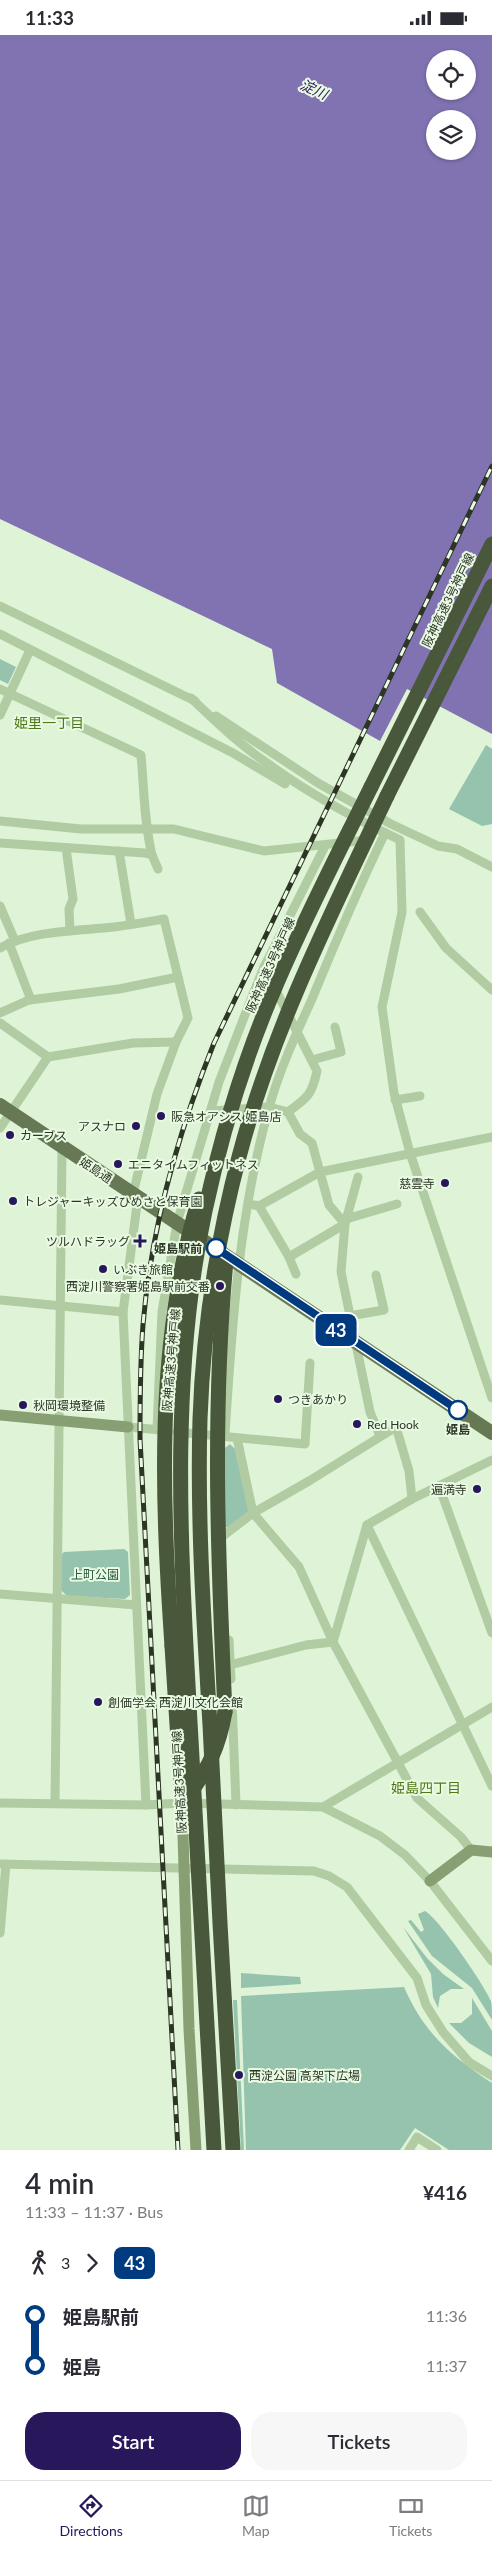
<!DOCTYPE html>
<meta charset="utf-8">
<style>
:root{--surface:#fff;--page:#f7f7f7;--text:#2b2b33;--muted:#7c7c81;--line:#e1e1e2;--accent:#28175a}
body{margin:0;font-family:Lato,"Noto Sans JP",sans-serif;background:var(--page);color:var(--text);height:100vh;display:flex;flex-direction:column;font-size:19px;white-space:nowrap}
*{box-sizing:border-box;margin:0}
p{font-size:16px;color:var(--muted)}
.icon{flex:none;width:28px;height:28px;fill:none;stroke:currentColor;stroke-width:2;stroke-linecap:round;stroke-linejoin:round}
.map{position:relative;height:2115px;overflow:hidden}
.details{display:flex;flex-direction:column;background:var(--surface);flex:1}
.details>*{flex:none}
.badge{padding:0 10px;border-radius:8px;font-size:18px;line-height:32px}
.buttons{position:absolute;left:426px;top:15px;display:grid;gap:10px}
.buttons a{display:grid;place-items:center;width:50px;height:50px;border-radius:50%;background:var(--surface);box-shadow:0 1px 4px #0004;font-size:25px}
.map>.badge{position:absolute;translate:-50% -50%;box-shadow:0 0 0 2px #fff}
.legs{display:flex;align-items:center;gap:8px;height:55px;padding:0 25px;font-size:16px}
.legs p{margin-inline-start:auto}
.summary{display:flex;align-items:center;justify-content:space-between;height:85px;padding:0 25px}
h1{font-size:28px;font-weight:600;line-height:38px}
.action{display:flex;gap:10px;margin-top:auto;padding:10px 25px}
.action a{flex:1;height:58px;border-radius:20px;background:var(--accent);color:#fff;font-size:20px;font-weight:600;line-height:58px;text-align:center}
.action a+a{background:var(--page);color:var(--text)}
ul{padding:0 25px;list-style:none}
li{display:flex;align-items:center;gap:18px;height:50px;font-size:19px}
li i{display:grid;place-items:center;width:8px;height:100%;margin:0 6px;background:currentColor}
li i::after{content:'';width:12px;height:12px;margin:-6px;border:4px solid;border-radius:50%;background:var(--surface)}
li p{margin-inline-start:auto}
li:first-child i{background:linear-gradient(#0000 50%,currentColor 0)}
li:last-child i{background:linear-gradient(currentColor 50%,#0000 0)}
.status{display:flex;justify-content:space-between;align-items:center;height:35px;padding:0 25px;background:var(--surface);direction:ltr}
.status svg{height:14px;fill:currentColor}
.dock{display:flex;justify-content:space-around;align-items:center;height:70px;border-top:1px solid var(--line);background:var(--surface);font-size:14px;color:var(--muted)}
.dock a{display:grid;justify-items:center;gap:2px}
.dock .selected{color:var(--accent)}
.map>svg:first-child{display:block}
.green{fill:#96c3ad}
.water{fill:#8173b2;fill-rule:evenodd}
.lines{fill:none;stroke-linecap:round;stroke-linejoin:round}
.street{stroke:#b1cca2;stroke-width:9}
.secondary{stroke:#879f73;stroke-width:11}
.primary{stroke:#667954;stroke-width:14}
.highway{stroke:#49573b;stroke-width:15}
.rail-casing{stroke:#2d3525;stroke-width:5}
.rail{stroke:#e9fae3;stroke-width:3;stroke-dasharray:9;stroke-linecap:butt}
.highway-bridge{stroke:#49573b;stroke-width:15}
.line-1-casing{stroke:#fff;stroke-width:11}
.line-1{stroke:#003b80;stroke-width:8}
.poi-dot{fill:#28175a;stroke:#e9fae3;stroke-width:2}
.stop-1-dot{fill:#fff;stroke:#003b80;stroke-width:2.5}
.labels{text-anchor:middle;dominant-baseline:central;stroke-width:4;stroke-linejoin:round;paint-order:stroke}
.street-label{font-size:12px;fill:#2d3525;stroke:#e9fae3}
.poi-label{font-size:12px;fill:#2d3525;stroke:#e9fae3;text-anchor:start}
.stop-label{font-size:12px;font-weight:bold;fill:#2d3525;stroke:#e9fae3;text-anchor:end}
.park-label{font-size:12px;fill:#275641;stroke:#e9fae3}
.water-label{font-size:14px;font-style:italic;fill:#28175a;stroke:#e9fae3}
.neighbourhood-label{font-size:14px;fill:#4f7916;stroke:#e9fae3}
</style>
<div class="status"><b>11:33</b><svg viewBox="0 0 49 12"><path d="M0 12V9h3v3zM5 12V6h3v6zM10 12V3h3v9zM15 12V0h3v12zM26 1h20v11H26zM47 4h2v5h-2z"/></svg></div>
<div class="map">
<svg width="492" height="2115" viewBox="0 0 492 2115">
<rect width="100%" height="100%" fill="#dff3d6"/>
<!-- green -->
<g class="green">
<polygon points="0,624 16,632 8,649 0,645"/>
<polygon points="486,710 492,714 492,789 482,791 449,774"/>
<polygon points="230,1409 235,1414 249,1477 228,1492 225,1492 225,1413"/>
<polygon points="124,1514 128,1517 130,1560 125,1564 67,1561 61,1555 61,1520 64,1517"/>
<path d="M425,1876C440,1885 483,1948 491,1966C492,1971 492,1979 492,1985L472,1953L432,1921L408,1886L411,1885L421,1897L424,1895L418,1879Z"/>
<polygon points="403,1892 427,1923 443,1939 464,1954 451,1954 440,1961 438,1973 433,1962 431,1939"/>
<polygon points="241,1938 300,1942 301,1949 241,1953"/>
<path d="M404,1952C424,1998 451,2021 492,2048V2115H449L415,2093L400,2115H246L241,1961Z"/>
<polygon points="472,1963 492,1996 492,2022 469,2008 449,1988 461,1988 472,1979"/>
<polygon points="233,1965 237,1965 244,2115 241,2115"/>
</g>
<!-- water -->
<path class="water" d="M0,0H492V699L407,654L380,706L277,648L272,614L0,484ZM435,24H468V56H435ZM435,84H468V116H435Z"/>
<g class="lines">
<!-- street -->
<g class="street">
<polyline points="0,571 195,666"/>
<polyline points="0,599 233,718 285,749"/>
<path d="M0,654L141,720C144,753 144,787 152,820"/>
<path d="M191,663C215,686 239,709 267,728C308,758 354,783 400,805L402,877L382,972L394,1058L410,1118L492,1363"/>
<polyline points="0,680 30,615"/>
<polyline points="216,681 318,748 391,789 438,811 457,814 492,832"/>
<polyline points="0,786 81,794 174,794 264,816 368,805"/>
<polyline points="0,808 145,818 152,820 158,834"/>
<polyline points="66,813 73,864 69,874 70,896"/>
<polyline points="119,816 131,889"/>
<polyline points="0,871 15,906"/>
<polyline points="420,877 446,913 492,955"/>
<polyline points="9,908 31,965"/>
<path d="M0,913C33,895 77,896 114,892C131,890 147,887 164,884L188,983L176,1007L157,1059L133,1159"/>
<path d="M264,932L317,1036C312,1060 307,1063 288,1077"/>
<polyline points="0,978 29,965 119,954 178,942"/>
<polyline points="0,988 48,1022 133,1008 176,1007"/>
<polyline points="312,1025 341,1017 335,992"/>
<polyline points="395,1065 420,1061"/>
<polyline points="211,1076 269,1072 288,1077 300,1099 312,1108 329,1170 345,1189 289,1222"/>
<polyline points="0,1093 48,1022"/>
<polyline points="358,1142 345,1189 341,1237 370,1377 380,1401"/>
<polyline points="138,1162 123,1277 146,1770"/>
<polyline points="254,1170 259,1171 289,1222 296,1239"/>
<polyline points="259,1171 320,1137 492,1102"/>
<polyline points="346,1184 397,1169"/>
<polyline points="0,1265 123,1277"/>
<polyline points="349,1281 384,1275 376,1240"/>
<polyline points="128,1392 162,1395"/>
<polyline points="157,1395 162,1277 177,1188 219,1047 253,959 264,932 325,811"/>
<polyline points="177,1397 305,1409 310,1328"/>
<path d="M225,1399C232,1290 239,1178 269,1073C279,1036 296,999 312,964C335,908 359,852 385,798"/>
<polyline points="439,1451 492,1598"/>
<polyline points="367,1490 492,1751"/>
<polyline points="223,1501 253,1478 309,1446 396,1392 409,1436 412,1464"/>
<polyline points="0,1559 136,1570"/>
<polyline points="229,1605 231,1644"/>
<polyline points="230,1630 306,1610 333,1607 299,1532 253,1478 237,1403"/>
<polyline points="232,1665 236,1770"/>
<polyline points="0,1768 146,1770 182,1768 323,1772 380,1801 405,1820 430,1846 492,1926"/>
<polyline points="55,1768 62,1112"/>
<polyline points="323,1772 492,1672"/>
<polyline points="471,1815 461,1802 417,1763 333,1607 367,1490 412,1464 492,1425"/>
<polyline points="0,1829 314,1836 329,1841 347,1852 417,1943 426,1970 443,1997 469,2027 492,2041"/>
<polyline points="0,1898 6,1829"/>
<polyline points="409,2115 417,2102 437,2115"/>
</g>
<!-- secondary -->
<g class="secondary">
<polyline points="0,1380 128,1392"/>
<polyline points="182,1768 189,1994 196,2115"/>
<polyline points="430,1846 471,1815 492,1817"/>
</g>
<!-- primary -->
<polyline class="primary" points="0,1070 492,1398"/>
<!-- highway -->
<g class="highway">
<polyline points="371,752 492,509"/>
<polyline points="387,761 492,551"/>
<polyline points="172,1611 182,1768"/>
<path d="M188,1761C209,1733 219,1711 225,1677"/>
</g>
<!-- rail casing -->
<g class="rail-casing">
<path id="rail" d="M178,2115L140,1404C140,1366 140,1328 143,1290C151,1193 178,1098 214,1008L492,431"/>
</g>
<!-- rail -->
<use href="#rail" class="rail"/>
<!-- highway-bridge -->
<g class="highway-bridge">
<path d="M172,1611C162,1463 155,1308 199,1164"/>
<path d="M225,1677C218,1526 212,1377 226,1226"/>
<path d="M214,2115C206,1972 198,1830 190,1687C181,1517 169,1344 205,1176C221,1101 244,1025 274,955C303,886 338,819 371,752"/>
<path d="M233,2115C224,1973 217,1832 210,1690C204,1588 197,1486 200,1384C203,1296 217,1206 239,1122C272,995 331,879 387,761"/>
</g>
</g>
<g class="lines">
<!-- line-1 casing -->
<g class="line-1-casing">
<polyline id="line-1" points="216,1213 458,1375"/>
</g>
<!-- line-1 -->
<use href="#line-1" class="line-1"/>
</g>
<!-- markers -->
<g class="poi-dot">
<circle cx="161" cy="1081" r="5"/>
<circle cx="136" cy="1091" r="5"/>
<circle cx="10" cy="1100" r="5"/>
<circle cx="118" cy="1129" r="5"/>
<circle cx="445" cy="1148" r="5"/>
<circle cx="13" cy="1166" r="5"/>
<path d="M137.5 1198.5h5v5h5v5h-5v5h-5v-5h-5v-5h5z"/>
<circle cx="103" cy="1234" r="5"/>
<circle cx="220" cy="1251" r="5"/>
<circle cx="278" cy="1364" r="5"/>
<circle cx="23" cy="1370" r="5"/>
<circle cx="357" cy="1389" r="5"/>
<circle cx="477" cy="1454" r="5"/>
<circle cx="98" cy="1667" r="5"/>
<circle cx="239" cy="2040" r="5"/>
</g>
<g class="stop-1-dot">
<circle cx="216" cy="1213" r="9"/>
<circle cx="458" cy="1375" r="9"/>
</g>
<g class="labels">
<!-- street labels -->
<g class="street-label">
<text transform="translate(448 565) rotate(-64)">阪神高速3号神戸線</text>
<text transform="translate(270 930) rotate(-66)">阪神高速3号神戸線</text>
<text transform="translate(96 1135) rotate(33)">姫島通</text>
<text transform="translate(171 1325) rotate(-85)">阪神高速3号神戸線</text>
<text transform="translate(179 1747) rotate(-93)">阪神高速3号神戸線</text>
</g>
<!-- poi labels -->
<g class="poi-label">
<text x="171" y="1081">阪急オアシス 姫島店</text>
<text x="126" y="1091" text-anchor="end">アスナロ</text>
<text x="20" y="1100">カーブス</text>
<text x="128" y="1129">エニタイムフィットネス</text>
<text x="435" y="1148" text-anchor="end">慈雲寺</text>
<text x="23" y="1166">トレジャーキッズひめさと保育園</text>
<text x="130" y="1206" text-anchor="end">ツルハドラッグ</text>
<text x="113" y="1234">いぶき旅館</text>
<text x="210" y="1251" text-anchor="end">西淀川警察署姫島駅前交番</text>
<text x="288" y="1364">つきあかり</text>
<text x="33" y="1370">秋岡環境整備</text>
<text x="367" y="1389">Red Hook</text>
<text x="467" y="1454" text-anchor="end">遍満寺</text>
<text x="108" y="1667">創価学会 西淀川文化会館</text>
<text x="249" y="2040">西淀公園 高架下広場</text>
</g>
<!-- stop labels -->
<g class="stop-label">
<text x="202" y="1213">姫島駅前</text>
<text x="458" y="1394" text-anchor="middle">姫島</text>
</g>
<!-- park labels -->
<g class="park-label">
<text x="95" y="1539">上町公園</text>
</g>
<!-- water labels -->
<g class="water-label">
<text transform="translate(314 54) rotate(24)">淀川</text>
</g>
<!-- neighbourhood labels -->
<g class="neighbourhood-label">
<text x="49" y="687">姫里一丁目</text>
<text x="426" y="1752">姫島四丁目</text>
</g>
</g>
</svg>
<div class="buttons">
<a><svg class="icon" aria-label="locate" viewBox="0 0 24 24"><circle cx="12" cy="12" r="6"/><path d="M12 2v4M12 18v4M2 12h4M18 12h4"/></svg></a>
<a><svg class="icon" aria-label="layers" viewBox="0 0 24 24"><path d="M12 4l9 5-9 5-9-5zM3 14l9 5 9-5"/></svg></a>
</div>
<b class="badge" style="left:336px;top:1295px;background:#003b80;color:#fff">43</b>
</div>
<section class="details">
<div class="summary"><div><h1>4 min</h1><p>11:33 – 11:37 · Bus</p></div><b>¥416</b></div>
<div class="legs"><svg class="icon" aria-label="walk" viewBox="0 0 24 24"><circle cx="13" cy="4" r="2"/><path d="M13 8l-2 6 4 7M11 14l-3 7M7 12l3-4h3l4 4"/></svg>3<svg class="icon" aria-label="forward" viewBox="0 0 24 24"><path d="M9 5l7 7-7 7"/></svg><b class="badge" style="background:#003b80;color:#fff">43</b></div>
<ul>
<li><i style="color:#003b80"></i><b>姫島駅前</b><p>11:36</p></li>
<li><i style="color:#003b80"></i><b>姫島</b><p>11:37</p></li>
</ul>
<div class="action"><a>Start</a><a>Tickets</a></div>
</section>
<nav class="dock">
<a class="selected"><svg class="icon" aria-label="directions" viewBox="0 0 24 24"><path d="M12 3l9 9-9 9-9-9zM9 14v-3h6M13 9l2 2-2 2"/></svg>Directions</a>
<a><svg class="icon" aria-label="map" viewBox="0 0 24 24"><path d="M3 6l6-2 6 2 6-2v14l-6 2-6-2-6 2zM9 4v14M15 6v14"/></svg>Map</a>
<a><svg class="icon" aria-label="tickets" viewBox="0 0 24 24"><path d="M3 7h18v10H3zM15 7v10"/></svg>Tickets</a>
</nav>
